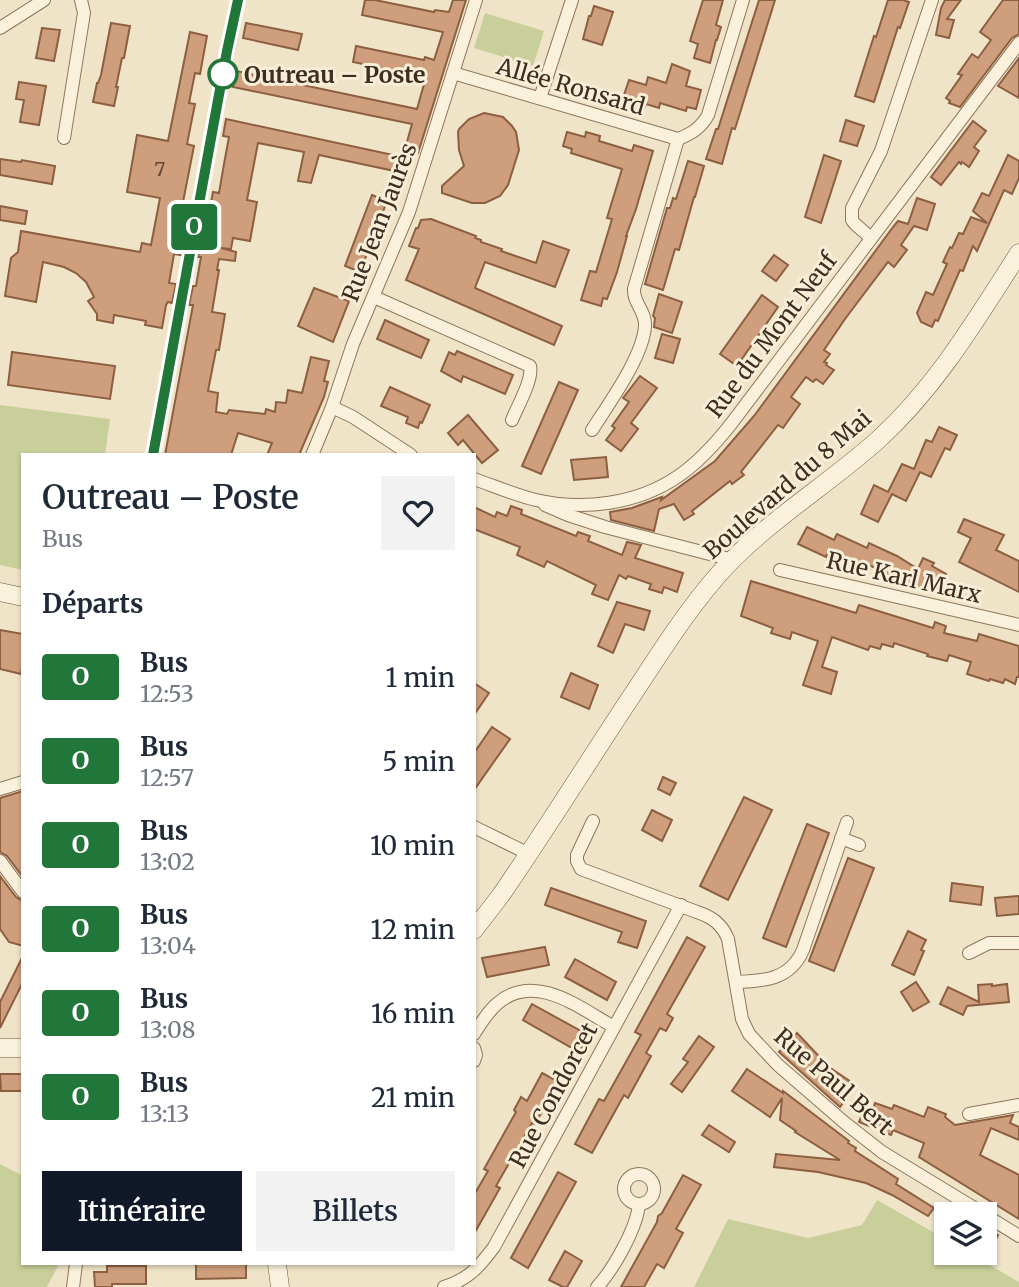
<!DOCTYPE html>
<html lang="fr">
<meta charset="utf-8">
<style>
:root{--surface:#fff;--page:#f2f2f3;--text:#1f2937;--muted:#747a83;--accent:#111827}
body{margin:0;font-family:Merriweather,serif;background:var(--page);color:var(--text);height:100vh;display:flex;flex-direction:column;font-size:26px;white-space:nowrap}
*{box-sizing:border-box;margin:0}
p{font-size:23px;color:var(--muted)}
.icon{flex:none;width:38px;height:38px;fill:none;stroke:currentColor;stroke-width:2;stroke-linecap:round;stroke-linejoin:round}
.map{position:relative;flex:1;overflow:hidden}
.sheet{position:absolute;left:21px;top:453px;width:455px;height:812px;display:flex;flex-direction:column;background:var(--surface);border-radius:0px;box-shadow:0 2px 5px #0004}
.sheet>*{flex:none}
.badge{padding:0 14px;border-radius:5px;font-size:24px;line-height:46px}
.controls{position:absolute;left:934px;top:1202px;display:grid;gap:14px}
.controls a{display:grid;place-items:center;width:63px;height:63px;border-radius:0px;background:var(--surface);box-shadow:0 2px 5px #0004;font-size:35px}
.map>.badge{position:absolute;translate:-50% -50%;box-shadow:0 0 0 4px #fff}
h2{padding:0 21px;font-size:26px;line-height:63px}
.round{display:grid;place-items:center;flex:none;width:74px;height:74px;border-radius:0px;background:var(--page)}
.headline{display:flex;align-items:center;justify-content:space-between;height:119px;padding:0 21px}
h1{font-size:33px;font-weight:600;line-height:52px}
.cta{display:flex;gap:14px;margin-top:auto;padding:14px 21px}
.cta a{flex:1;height:80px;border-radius:0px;background:var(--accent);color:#fff;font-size:28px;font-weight:600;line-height:80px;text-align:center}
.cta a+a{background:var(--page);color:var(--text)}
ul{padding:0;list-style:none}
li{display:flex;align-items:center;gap:21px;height:84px;padding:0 21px}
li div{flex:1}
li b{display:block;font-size:26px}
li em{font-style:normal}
li .badge{min-width:77px;font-weight:700;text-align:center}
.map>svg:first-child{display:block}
.green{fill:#c9cf9b}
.building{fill:#cf9f7d;stroke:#8d5f41;stroke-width:2}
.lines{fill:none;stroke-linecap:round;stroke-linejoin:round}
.street-casing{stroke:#8d765c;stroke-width:14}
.secondary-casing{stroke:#6f573f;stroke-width:19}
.street{stroke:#faf1dc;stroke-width:12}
.secondary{stroke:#faf1dc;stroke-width:18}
.line-casing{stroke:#fff;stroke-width:16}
.line{stroke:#217639;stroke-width:10}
.stop-dot{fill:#fff;stroke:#217639;stroke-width:3.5}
.labels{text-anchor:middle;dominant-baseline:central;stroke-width:6;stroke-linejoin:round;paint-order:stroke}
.number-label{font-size:19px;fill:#624a37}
.stop-label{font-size:23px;font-weight:bold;fill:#3d2e20;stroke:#f7eed8;text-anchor:start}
.street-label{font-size:23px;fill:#3d2e20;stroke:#f7eed8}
</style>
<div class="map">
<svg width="1019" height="1287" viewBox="0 0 1019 1287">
<rect width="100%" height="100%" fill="#f0e4c8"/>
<!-- green -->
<g class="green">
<polygon points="485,13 544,31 533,66 474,48"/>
<polygon points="0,405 110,419 105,455 23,455 23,570 0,565"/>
<polygon points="0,1164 23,1176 23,1264 59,1264 47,1287 0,1287"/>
<polygon points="877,1200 947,1240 947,1253 969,1253 1019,1282 1019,1287 694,1287 728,1219 808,1238 862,1225"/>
</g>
<!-- building -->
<g class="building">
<polygon points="365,0 375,0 434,12 435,10 449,12 453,0 466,0 418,153 405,149 412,124 233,87 236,71 417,109 426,77 353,62 356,46 424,60 425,57 434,60 443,32 362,15"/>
<polygon points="703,0 723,0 716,25 721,27 717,40 716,40 710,63 694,58 698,44 690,41"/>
<polygon points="759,0 775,0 735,129 732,128 722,164 706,159 716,129 718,129"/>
<polygon points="888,0 903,0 909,2 900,28 898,27 874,102 855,96 874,36 876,37"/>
<polygon points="945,0 961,0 947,19 954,20 949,38 936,35 941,8"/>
<polygon points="1003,0 1019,0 1019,34 1012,38 960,107 949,103 950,101 946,98 962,75 958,74 972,54 978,58 991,40 980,32"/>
<polygon points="594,6 613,12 602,45 583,39 589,16 591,16"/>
<polygon points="111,23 130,26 124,58 122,58 116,87 118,87 114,106 93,102 97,83 98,83 101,75"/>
<polygon points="246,23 302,34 298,50 243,38"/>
<polygon points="42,28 60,30 54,61 36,58"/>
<polygon points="190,32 207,36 200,74 195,73 189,103 195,104 187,144 194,146 183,202 181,201 174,240 183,242 181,255 174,254 169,283 176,284 172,303 168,302 166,305 162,328 145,325 146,321 114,315 113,323 97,320 97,314 88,301 94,297 86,282 76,273 64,267 43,262 36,302 5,296 11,258 18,252 21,231 140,252 142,243 151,245 160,198 127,192 137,135 168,141"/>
<polygon points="1019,58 1019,98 998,86"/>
<polygon points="672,64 690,71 686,86 701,90 696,109 687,107 686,111 660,103 659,108 646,104 644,109 621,104 629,80 646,85 648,77 666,83"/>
<polygon points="19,82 46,86 39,125 20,122 24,100 16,99"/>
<polygon points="484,113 503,117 512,126 516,132 519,150 508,185 500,196 485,203 472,203 442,193 442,186 464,166 459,150 458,132 459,129 469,119"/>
<polygon points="226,119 407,158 404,173 319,155 311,183 298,181 304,152 258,143 247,200 257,202 250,241 233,238 231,249 221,248 236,252 235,261 219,259 217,270 219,270 212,312 225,314 219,350 216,350 208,391 218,393 216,412 227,414 229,410 265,414 266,409 275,412 276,402 286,403 288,390 302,393 311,357 329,361 324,381 328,382 324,397 299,455 267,455 272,443 238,433 231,455 165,455 193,305 189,305 193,286 196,286 201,257 198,257 200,245 203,246 213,192 219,193 224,164 229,137 223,136"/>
<polygon points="846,120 864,126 857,146 840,141"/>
<polygon points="973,121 986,131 974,147 979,151 969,167 962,162 961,164 959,162 941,185 931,177"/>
<polygon points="567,132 585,137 586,132 600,136 599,141 632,151 634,145 653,151 636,209 626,236 627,236 617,272 607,299 603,298 601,306 581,300 590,271 596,272 612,219 607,218 622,169 571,153 572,149 563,146"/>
<polygon points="824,155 841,161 821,223 805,217"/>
<polygon points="1008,155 1019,161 1019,178 1012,194 1004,190 977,251 973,246 963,271 960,270 938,321 935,320 932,327 921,322 917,313 926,292 933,295 947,264 943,262 950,247 952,248 959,233 963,234 971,217 987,223 973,211 982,193 989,196"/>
<polygon points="0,159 21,162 22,160 55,166 52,184 0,175"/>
<polygon points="688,161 704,166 695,197 694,197 679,250 675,249 663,290 645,284 667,208 670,208 673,198 676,199"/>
<polygon points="372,195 387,201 360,272 345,266"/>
<polygon points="917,198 935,204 927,230 914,226 901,245 907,250 894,267 888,262 845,319 824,350 830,354 824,362 827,363 826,365 834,370 823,384 816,379 813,382 806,377 791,397 800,404 783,428 778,425 741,472 744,475 732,484 730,481 692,511 694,514 684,520 674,504 659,509 654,531 611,520 610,512 632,508 662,497 661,500 715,461 754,416 893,227 898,221 908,224"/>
<polygon points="0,206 27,211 25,224 0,220"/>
<polygon points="431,219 476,236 475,238 481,240 481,242 502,249 501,251 536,263 543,241 569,250 555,287 485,262 475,288 562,326 554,345 406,280 419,249 409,246 416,228 418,228 421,220"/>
<polygon points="774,255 788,265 776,281 762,271"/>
<polygon points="314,288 349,301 333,342 298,326"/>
<polygon points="659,294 682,302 672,333 654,327 655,318 653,316"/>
<polygon points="762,295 778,307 737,366 720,354"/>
<polygon points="385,320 429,340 421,358 377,339"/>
<polygon points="662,334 680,339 673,363 655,358"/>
<polygon points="457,351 513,375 505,394 463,376 461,382 441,371 449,352 455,355"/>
<polygon points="12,352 115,366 110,399 8,385"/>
<polygon points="640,376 657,388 631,423 638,429 621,451 606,440 615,428 612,426 629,402 623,398"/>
<polygon points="559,382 578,390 541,474 522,466"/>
<polygon points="390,387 430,405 422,423 420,422 418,428 406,423 408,417 381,406"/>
<polygon points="468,415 498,450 482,463 463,440 458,445 448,433"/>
<polygon points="939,427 957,435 950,450 945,448 931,477 920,472 906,501 892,494 878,522 861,514 874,485 888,492 902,464 914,469 926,440 932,442"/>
<polygon points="606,457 608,477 574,480 571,460"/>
<polygon points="511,506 522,510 521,514 576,536 578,532 590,536 588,541 622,555 627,542 641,545 635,558 683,573 677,592 664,587 662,593 649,589 651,584 628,576 626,579 619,575 608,600 592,594 596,585 547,561 544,567 517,555 520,547 474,529 474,507 495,517 497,512 507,516"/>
<polygon points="964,519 1004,535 996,550 1019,561 1019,592 959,562 971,538 958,532"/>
<polygon points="807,527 834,540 837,534 867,548 869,543 897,556 918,569 923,558 934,563 932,566 946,574 939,588 932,585 929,591 917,586 916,588 861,561 859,566 829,551 826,557 798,544"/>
<polygon points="751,581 856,613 859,605 933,628 935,622 946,626 944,633 977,641 979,634 1019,646 1019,677 1017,677 1015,684 1005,679 1003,683 990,679 989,681 967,674 971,662 949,655 947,661 927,656 928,654 894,643 893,647 882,644 880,649 870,646 868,650 832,637 822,667 837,672 831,694 803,685 818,641 792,632 790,639 771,633 773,628 741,616"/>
<polygon points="617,602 650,611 644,630 625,624 613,653 598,646"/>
<polygon points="0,630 23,634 23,663 21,674 0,669"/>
<polygon points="571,673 598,685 589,709 561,697"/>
<polygon points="474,683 489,693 474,715"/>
<polygon points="492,727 510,739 474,790 474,753"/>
<polygon points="663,777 676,783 670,795 658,789"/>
<polygon points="23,791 23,877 7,856 0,852 0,798"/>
<polygon points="744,797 772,810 728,900 700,886"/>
<polygon points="652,810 672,820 662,841 642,830"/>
<polygon points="807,824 829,833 786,947 763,938"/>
<polygon points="848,858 874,868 834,971 809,961"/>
<polygon points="0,876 16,897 23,901 23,946 9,942 0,929"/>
<polygon points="952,883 983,887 981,905 950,901"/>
<polygon points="551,888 646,921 637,948 618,942 622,932 545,905"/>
<polygon points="1019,896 1019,914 997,916 995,898"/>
<polygon points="908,931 926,940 921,950 924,951 914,975 892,965"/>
<polygon points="687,937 705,947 667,1014 673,1018 666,1031 660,1028 646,1053 651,1056 628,1098 624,1095 592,1153 575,1144 599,1099 604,1101 641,1035 635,1032"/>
<polygon points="545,947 549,965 487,977 482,958"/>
<polygon points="23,956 23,982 0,1028 0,1002"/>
<polygon points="575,959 616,982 607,1000 565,977"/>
<polygon points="916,982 929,1002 913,1011 901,992"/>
<polygon points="992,984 992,986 1007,984 1009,1002 967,1006 963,1015 940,1004 948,987 979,1002 978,985"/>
<polygon points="532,1004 588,1035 579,1052 523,1020"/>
<polygon points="797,1033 829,1067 854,1084 852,1086 854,1088 840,1107 779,1052"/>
<polygon points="699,1036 714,1047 682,1092 671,1084 688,1062 683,1059"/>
<polygon points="747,1069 783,1093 783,1091 849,1141 848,1143 856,1148 855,1151 898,1179 896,1184 934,1208 928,1216 892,1195 866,1183 818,1172 774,1167 776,1154 840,1160 795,1132 796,1131 780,1120 782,1098 770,1117 732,1091"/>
<polygon points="542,1073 559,1082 535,1124 532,1123 496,1186 500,1188 474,1234 474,1195 488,1171 484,1169 516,1112 514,1110 521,1097 527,1101"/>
<polygon points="0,1074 23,1074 23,1091 1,1091"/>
<polygon points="875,1103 892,1109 894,1105 924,1117 928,1107 946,1114 945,1117 955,1125 1013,1115 1010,1123 1019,1127 1019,1140 991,1128 980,1155 1019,1175 1019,1219 919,1157 924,1143 893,1130 891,1135 859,1122 866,1106 873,1109"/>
<polygon points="709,1125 735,1142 729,1152 702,1135"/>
<polygon points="558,1172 576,1182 528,1268 511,1258"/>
<polygon points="683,1175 701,1185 676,1229 683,1233 664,1268 657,1264 644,1287 621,1287 657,1222 658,1216 662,1213"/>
<polygon points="985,1227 998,1235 985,1259"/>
<polygon points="565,1251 582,1261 567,1287 563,1287 549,1280"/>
<polygon points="196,1264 246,1264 246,1278 196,1279"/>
<polygon points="107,1266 146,1266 146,1284 112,1284 112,1287 95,1287 94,1272 107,1272"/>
</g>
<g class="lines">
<!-- street casing -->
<g class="street-casing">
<g id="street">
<polyline points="0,28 44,0"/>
<path d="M453,73L678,139C691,134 701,128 708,115L743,0"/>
<polyline points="540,98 572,0"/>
<polyline points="64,138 84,13 81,0"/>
<polyline points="871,238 855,224 852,220 852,208 881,151 932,0"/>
<path d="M374,297L530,366C533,380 518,405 512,420"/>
<polyline points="332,407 353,417 411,455"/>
<path d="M592,430C609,403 643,357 645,326C646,311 633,303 634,289L678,139"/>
<polyline points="153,455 218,101 238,0"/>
<polyline points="312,455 332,407 353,344 409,212 476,0"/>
<path d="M474,479C494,486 515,495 536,500C583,511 637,504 677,477C698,463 716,443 731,424L1019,43"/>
<polyline points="545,505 568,515 605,527 733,560"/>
<polyline points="780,570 1019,625"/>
<polyline points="0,789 23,782"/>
<path d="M593,821L577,855V861L581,869L697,912C712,917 722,924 728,939L742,1019L749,1034L778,1065L845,1123L882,1152L984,1214"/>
<polyline points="474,827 529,854"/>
<polyline points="841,838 859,845"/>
<polyline points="0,861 23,892"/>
<polyline points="969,953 989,943 1019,943"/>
<path d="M736,982C764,981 790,980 803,950L847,822"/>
<path d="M474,1034C481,1023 488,1011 498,1003C535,971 581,1009 614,1027"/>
<polyline points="474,1048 476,1055 474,1061"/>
<polyline points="969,1114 1019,1105"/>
<circle cx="639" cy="1189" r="15"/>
<polyline points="985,1215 1019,1236"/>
<polyline points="73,1287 76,1264"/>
<path d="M444,1287C469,1279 479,1267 494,1247L681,905"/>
<path d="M597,1287C613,1270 637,1228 639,1204"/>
</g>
</g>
<!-- secondary casing -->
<g class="secondary-casing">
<g id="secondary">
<polyline points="0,592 23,597"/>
<path d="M474,930L501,895C545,831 586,765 629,700C657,658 684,614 718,575C765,522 827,486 879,439C937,386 977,318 1019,253"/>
<polyline points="0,1048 23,1048"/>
<polyline points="277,1264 280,1287"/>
</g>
</g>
<!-- street -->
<use href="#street" class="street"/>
<!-- secondary -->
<use href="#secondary" class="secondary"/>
</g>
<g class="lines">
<!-- line casing -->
<g class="line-casing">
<polyline id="line" points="153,455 227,51 238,0"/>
</g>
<!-- line -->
<use href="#line" class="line"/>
</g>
<!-- markers -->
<circle class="stop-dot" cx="223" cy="74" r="14"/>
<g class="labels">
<!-- number labels -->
<g class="number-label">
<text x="160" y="169">7</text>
</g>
<!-- stop labels -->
<g class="stop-label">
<text x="244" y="74">Outreau – Poste</text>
</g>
<!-- street labels -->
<g class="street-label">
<text transform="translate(571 86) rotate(16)">Allée Ronsard</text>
<text transform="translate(379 222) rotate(-69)">Rue Jean Jaurès</text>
<text transform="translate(771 335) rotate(-53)">Rue du Mont Neuf</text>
<text transform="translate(787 484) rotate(-41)">Boulevard du 8 Mai</text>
<text transform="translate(904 577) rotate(13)">Rue Karl Marx</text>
<text transform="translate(834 1081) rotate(41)">Rue Paul Bert</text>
<text transform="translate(553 1095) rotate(-62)">Rue Condorcet</text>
</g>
</g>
</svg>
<div class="controls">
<a><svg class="icon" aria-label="layers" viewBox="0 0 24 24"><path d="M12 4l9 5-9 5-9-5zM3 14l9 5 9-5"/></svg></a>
</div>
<b class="badge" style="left:194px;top:227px;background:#217639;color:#fff">O</b>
<section class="sheet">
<div class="headline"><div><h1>Outreau – Poste</h1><p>Bus</p></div><a class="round"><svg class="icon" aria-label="heart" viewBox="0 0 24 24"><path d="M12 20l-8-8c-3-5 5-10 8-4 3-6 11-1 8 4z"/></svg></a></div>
<h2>Départs</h2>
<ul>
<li><span class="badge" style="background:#217639;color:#fff">O</span><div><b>Bus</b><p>12:53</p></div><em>1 min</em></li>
<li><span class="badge" style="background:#217639;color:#fff">O</span><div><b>Bus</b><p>12:57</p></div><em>5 min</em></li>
<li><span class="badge" style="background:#217639;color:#fff">O</span><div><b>Bus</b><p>13:02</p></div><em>10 min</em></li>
<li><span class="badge" style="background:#217639;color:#fff">O</span><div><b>Bus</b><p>13:04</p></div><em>12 min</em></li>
<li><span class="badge" style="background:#217639;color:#fff">O</span><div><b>Bus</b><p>13:08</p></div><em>16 min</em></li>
<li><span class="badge" style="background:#217639;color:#fff">O</span><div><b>Bus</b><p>13:13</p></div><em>21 min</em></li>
</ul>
<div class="cta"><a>Itinéraire</a><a>Billets</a></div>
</section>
</div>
